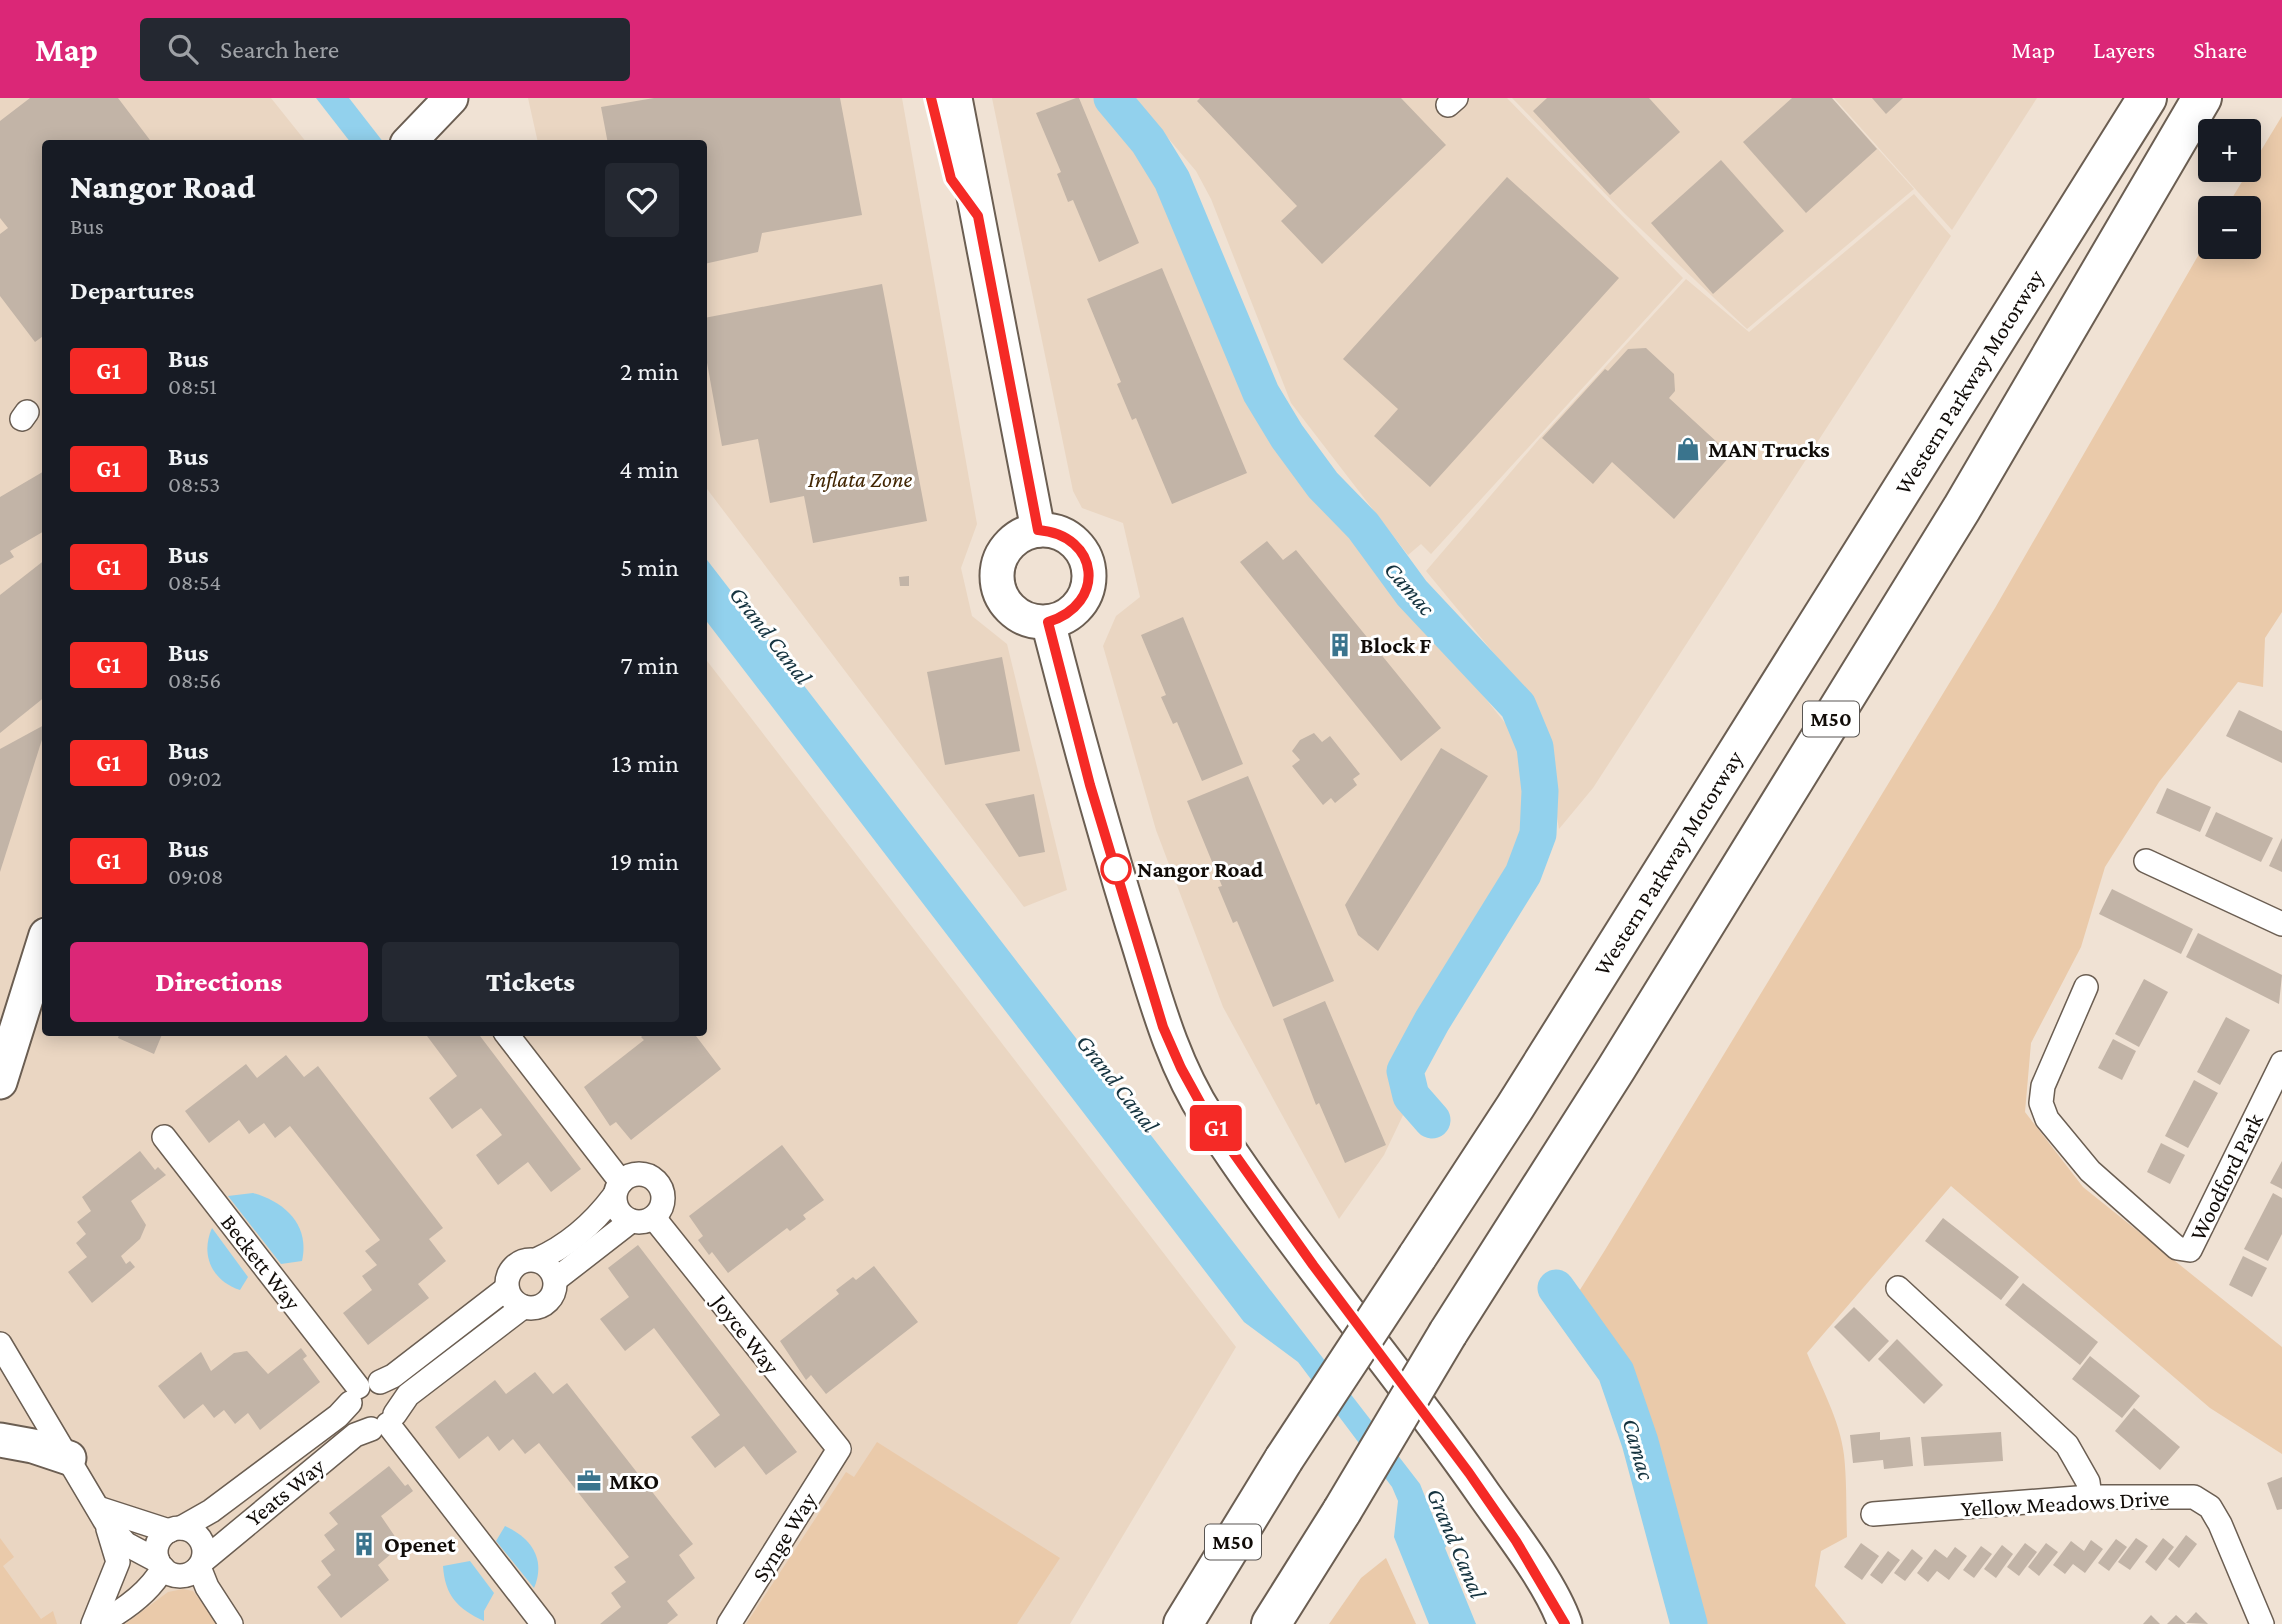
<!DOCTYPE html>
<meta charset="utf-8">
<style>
:root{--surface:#171b24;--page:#242831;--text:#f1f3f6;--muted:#9ea1a6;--accent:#db2777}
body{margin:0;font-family:"Crimson Pro",serif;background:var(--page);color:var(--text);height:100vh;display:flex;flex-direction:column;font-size:26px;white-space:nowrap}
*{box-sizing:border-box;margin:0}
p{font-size:23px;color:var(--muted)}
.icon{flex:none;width:38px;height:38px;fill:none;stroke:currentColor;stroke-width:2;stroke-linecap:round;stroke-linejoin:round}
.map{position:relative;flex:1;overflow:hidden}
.drawer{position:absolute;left:42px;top:42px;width:665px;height:896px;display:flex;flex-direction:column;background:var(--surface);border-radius:7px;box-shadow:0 4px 18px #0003}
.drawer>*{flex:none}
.badge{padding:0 14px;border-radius:5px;font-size:24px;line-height:46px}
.fabs{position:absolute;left:2198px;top:21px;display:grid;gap:14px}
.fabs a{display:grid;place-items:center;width:63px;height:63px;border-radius:7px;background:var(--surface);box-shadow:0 4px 18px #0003;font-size:35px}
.map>.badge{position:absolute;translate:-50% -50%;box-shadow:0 0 0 4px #fff}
h2{padding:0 28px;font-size:26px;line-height:63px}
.round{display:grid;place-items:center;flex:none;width:74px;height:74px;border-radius:7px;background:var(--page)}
.headline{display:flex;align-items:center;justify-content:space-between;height:119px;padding:0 28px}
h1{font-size:33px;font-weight:800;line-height:52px}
.primary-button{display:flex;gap:14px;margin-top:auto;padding:14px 28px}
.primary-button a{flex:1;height:80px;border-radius:7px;background:var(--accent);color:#fff;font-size:28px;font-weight:800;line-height:80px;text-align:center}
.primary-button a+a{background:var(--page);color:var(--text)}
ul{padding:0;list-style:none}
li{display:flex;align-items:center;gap:21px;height:98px;padding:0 28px}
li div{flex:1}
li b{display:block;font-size:26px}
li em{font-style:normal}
li .badge{min-width:77px;font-weight:700;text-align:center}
header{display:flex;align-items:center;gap:42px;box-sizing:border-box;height:98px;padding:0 35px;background:var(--accent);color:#fff}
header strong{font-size:33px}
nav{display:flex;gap:38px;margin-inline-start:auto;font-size:24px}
.search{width:490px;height:63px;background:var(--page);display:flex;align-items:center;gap:18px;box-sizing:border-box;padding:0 24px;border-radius:7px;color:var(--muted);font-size:26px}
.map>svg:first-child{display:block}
.built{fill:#ead6c2}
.green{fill:#eacaaa}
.water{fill:#92d1ed}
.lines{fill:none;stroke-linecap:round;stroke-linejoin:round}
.river{stroke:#92d1ed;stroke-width:37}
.building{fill:#c2b4a7}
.street-casing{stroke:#6b5e52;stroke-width:26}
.secondary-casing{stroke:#6b5e52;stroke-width:37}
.highway-casing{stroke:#6b5e52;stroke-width:42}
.street{stroke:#fff;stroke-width:23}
.secondary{stroke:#fff;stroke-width:33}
.highway{stroke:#fff;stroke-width:38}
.highway-bridge-casing{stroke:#6b5e52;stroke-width:42;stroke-linecap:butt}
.highway-bridge{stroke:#fff;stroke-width:38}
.line-casing{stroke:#fff;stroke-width:16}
.line{stroke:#f52a26;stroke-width:10}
.stop-dot{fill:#fff;stroke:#f52a26;stroke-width:3.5}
.labels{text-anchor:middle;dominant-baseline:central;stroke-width:6;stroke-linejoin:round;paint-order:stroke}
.shield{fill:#fff;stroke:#585552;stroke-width:2}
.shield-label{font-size:21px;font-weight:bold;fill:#110c08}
.street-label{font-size:23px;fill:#110c08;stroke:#fff}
.poi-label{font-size:23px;font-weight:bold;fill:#110c08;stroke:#fff;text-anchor:start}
.park-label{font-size:23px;font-style:italic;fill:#422603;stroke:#fff}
.stop-label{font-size:23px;font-weight:bold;fill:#110c08;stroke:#fff;text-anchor:start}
.water-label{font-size:24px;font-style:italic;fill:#15333f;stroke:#fff}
</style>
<header>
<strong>Map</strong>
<div class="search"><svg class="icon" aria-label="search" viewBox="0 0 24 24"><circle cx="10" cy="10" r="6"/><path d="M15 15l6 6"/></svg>Search here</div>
<nav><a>Map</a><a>Layers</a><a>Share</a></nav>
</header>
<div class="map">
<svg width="2282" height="1526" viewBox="0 0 2282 1526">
<rect width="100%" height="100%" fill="#f0e2d4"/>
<!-- built -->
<g class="built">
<polygon points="0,0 271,0 307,45 46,46 46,934 704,934 704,559 1236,1249 1070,1526 0,1526"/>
<polygon points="528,0 902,0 977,426 961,470 972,518 1007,546 1067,792 1024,809 704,387 704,46 538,45"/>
<polygon points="992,0 1098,0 1141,47 1273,334 1517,640 1524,687 1525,742 1398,965 1395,987 1405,1013 1384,1057 1339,1121 1223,909 1156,732 1103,548 1116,518 1140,499 1123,425 1082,410 1073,393"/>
<polygon points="1134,0 1507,0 1683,180 1431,456 1421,446 1408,457 1291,305 1211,101 1196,73"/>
<polygon points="1512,0 1832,0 1914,91 1747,231 1625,116"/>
<polygon points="1834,0 2037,0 1952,132"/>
<polygon points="1914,96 1951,138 1593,690 1559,731 1543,633 1530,599 1426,473 1540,340 1686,181 1749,234"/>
</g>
<!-- green -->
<g class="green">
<path d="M2282,18V514L2265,540L2263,589L2238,584L2159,684L2105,769L2081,849L2031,945L2025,1014L2083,1089L2282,1249V1356L2210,1310L1951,1088L1807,1255C1820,1287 1840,1322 1844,1357C1847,1384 1846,1412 1847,1439L1821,1453L1815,1488L1846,1526H1696L1630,1295L1621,1270L1565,1191L1578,1195L1605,1152L1995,510L2210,137V149H2249V110H2226Z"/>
<polygon points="877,1344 1060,1460 1017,1526 746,1526 846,1374 854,1379"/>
<polygon points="0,1440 14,1459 3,1468 41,1521 53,1513 57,1526 0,1526"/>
<polygon points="1386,1460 1416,1526 1329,1526 1361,1480"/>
<polygon points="183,1491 193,1493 218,1526 125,1526 168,1494"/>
</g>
<!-- water -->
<g class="water">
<polygon points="316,0 349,0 384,45 351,45"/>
<polygon points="704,458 1420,1386 1440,1436 1449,1443 1445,1450 1476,1526 1429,1526 1394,1439 1398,1403 1392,1389 1298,1264 1244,1224 704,520"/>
<path d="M253,1095C285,1104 310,1127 302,1163L281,1166L228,1098Z"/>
<path d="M212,1130L248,1179L240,1192C212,1183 200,1157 212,1130Z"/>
<path d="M505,1428C532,1440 546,1462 534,1490L496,1443Z"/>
<path d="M470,1463L494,1495L484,1513V1523C458,1511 445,1498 443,1468Z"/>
</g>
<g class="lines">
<!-- river -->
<g class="river">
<polyline points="1112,0 1148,43 1172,82 1261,295 1287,338 1323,387 1363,428 1412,495 1518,608 1535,649 1540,693 1538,736 1523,776 1432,923 1405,973 1411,998 1432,1022"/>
<polyline points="1556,1190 1616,1274 1640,1344 1689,1526"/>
</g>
</g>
<!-- building -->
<g class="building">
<polygon points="30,0 118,0 153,46 46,46 46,236 35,244 0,198 0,136 8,130 0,120 0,23"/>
<polygon points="654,0 840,0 862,117 762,135 758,154 704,166 704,46 608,46 601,9"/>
<polygon points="1076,0 1079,0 1139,145 1099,164 1073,102 1068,104 1057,76 1061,74 1036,15"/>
<polygon points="1200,0 1401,0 1446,47 1322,166 1281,123 1297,108 1197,3"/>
<polygon points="1547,0 1649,0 1680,34 1610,97 1533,13"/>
<polygon points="1792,0 1832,0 1877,51 1806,115 1743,44"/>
<polygon points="1872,0 1903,0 1886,16"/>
<polygon points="1721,62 1784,133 1713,196 1651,125"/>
<polygon points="1507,79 1619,180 1430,389 1374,338 1398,311 1343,261"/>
<polygon points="1162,170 1247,375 1172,406 1136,320 1132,322 1117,286 1121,284 1087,201"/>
<polygon points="882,186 927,423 813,445 804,398 770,405 758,341 722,348 704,248 704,220"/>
<polygon points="1646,250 1674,276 1675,293 1669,300 1731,357 1674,421 1612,364 1593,386 1542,340 1605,271 1608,273 1628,251"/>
<polygon points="46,372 46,432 10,453 14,459 0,467 0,399"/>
<polygon points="1267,443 1283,462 1296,452 1441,630 1401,663 1240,464"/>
<polygon points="46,461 46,598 0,635 0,497"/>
<polygon points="909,478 909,488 900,488 899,479"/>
<polygon points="1183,519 1243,666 1202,683 1177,624 1173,626 1161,599 1166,597 1141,537"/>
<polygon points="1002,559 1020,653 945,667 927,574"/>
<polygon points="2239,612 2282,633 2282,665 2226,638"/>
<polygon points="46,626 46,629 0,774 0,651"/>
<polygon points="1314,635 1322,644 1330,638 1360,676 1353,681 1357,687 1335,705 1331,700 1323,707 1292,668 1300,662 1292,653 1300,642"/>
<polygon points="1441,650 1488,678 1378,853 1358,837 1345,807"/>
<polygon points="1248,678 1334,883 1273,909 1237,823 1233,825 1218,789 1222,788 1187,703"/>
<polygon points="2167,690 2211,709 2200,734 2156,715"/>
<polygon points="1034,696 1045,754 1019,759 985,706"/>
<polygon points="2216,714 2273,740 2261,764 2205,738"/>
<polygon points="2282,740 2282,774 2269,768"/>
<polygon points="2112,791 2193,831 2181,856 2099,816"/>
<polygon points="2198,835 2282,877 2279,906 2186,859"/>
<polygon points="2144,881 2168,894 2139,949 2115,936"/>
<polygon points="1325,903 1386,1047 1345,1065 1319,1005 1316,1007 1283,921"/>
<polygon points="2226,919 2250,932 2220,987 2197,974"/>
<polygon points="120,934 163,934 154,956 118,940"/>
<polygon points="424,934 477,934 581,1071 551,1094 528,1064 498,1087 476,1057 502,1037 481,1010 452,1031 429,1000 457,978"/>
<polygon points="646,934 693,934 721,971 631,1042 616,1024 610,1028 584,989 644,942 641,939"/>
<polygon points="2113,941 2136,953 2122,982 2098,970"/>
<polygon points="286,957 304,979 318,968 443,1130 429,1141 446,1163 418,1186 429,1200 368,1247 343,1215 372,1192 362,1178 377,1167 365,1153 380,1142 290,1028 275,1040 264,1025 249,1036 239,1022 209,1045 185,1013 246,966 257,980"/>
<polygon points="2194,982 2218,995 2188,1050 2165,1038"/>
<polygon points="2161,1045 2185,1057 2170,1086 2147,1074"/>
<polygon points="782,1047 824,1102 803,1117 806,1121 790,1133 787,1130 728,1175 712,1154 709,1157 698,1142 703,1138 689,1118"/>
<polygon points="140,1053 155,1072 158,1069 166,1077 131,1103 146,1127 140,1141 121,1158 126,1166 130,1163 135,1169 92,1205 68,1174 87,1159 76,1145 86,1136 77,1124 91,1113 82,1099"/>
<polygon points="2282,1063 2282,1091 2270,1085"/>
<polygon points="2273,1095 2282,1100 2282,1136 2268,1163 2244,1151"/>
<polygon points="1943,1120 2019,1179 2001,1202 1925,1143"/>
<polygon points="638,1147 797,1354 766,1377 744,1348 715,1370 691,1339 720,1317 654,1230 625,1253 600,1221 629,1199 608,1170"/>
<polygon points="2243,1158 2267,1170 2252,1199 2229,1187"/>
<polygon points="874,1168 918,1224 826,1296 811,1277 806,1282 780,1243 839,1196 836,1192 853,1179 856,1182"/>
<polygon points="2023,1185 2098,1244 2080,1267 2005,1207"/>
<polygon points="1854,1209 1889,1243 1869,1264 1834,1229"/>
<polygon points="1897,1241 1943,1287 1924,1306 1878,1261"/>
<polygon points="301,1250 307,1258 303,1261 320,1284 260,1332 248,1315 235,1326 224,1312 214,1320 203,1306 184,1321 158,1288 201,1254 211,1273 234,1255 247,1253 268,1276"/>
<polygon points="2090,1258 2140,1298 2122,1320 2072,1281"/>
<polygon points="535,1274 553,1296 567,1285 693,1446 679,1457 695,1480 667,1503 678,1517 667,1526 600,1526 621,1509 611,1495 626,1484 614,1469 629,1459 539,1345 525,1356 513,1341 499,1353 488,1338 459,1361 435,1329 495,1282 506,1296"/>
<polygon points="2134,1310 2180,1349 2160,1372 2115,1333"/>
<polygon points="1880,1334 1880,1342 1910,1339 1913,1368 1884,1371 1883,1362 1853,1365 1850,1337"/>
<polygon points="2001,1334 2003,1363 1924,1368 1921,1339"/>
<polygon points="389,1368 405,1388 408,1386 413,1393 381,1418 398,1443 398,1450 378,1467 389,1482 341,1520 317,1489 331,1477 321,1463 335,1452 324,1437 338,1426 329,1415"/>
<polygon points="2282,1379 2282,1411 2277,1412 2267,1385"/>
<polygon points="2186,1437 2197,1446 2179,1470 2168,1461"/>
<polygon points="2136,1440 2148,1448 2130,1472 2118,1464"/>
<polygon points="2163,1440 2174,1449 2156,1473 2145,1464"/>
<polygon points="2116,1441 2127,1449 2109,1473 2098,1465"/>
<polygon points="2091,1442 2103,1451 2085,1475 2073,1466 2065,1476 2053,1467 2071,1443 2084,1453"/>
<polygon points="1861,1445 1879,1458 1862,1482 1844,1469"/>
<polygon points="2025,1445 2037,1454 2019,1478 2007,1469"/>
<polygon points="2046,1445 2058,1454 2039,1478 2028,1469"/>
<polygon points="2002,1447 2013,1456 1996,1480 1984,1471"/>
<polygon points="1981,1448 1992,1456 1974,1480 1963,1472"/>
<polygon points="1955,1449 1967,1458 1949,1482 1937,1473 1928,1484 1917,1475 1935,1451 1947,1460"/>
<polygon points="1912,1451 1923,1460 1905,1483 1894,1475"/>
<polygon points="1888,1453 1900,1462 1882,1486 1870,1477"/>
<polygon points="2196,1514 2208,1526 2186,1525"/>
<polygon points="2151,1517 2160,1526 2143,1526"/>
<polygon points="2176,1517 2186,1526 2167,1526"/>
</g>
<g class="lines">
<!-- street casing -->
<g class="street-casing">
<g id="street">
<polyline points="1448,7 1456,0"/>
<polyline points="22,321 27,314"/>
<polyline points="2146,763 2282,826"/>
<polyline points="2086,889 2043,988 2041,1005 2047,1021 2090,1073 2177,1150 2190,1152 2282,965"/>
<polyline points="505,934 621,1084"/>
<polyline points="164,1039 358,1289"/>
<circle cx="639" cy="1100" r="24"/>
<polyline points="654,1120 839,1351 729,1526"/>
<circle cx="531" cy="1186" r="24"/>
<path d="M536,1162C568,1148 593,1126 614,1098"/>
<polyline points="555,1182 631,1123"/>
<polyline points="1898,1190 2067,1347 2088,1384 2090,1399"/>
<polyline points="0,1246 105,1423 126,1446 158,1463"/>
<polyline points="380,1284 393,1278 507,1190"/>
<polyline points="395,1316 408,1297 523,1209"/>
<polyline points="388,1326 543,1526"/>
<polyline points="101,1411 169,1433"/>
<polyline points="1873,1416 2090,1399 2194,1399 2210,1409 2220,1426 2262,1526"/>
<polyline points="181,1430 211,1413 338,1318 350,1305"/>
<circle cx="180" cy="1454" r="24"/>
<polyline points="203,1463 355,1337 371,1331"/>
<polyline points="199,1469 207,1489 231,1526"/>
<polyline points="93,1526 118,1464 108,1431"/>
<path d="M98,1526C123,1513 149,1495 163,1470"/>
</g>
</g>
<!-- secondary casing -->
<g class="secondary-casing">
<g id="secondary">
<polyline points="955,0 1038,432"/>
<polyline points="407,46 451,0"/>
<circle cx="1043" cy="478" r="46"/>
<path d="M1048,524C1074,626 1102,727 1133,828C1154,894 1170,961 1208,1020C1292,1150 1395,1268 1483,1395C1509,1432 1551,1485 1565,1526"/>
<polyline points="0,984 46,837"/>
<polyline points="0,1342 33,1348 69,1360"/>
</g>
</g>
<!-- highway casing -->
<g class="highway-casing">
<g id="highway">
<polyline points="1417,1159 1515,1009 2147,0"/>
<polyline points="1448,1235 1616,971 1962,410 2202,0"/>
<polyline points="1183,1526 1284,1361"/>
<polyline points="1271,1526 1342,1413"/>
</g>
</g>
<!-- street -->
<use href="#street" class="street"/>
<!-- secondary -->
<use href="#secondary" class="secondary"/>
<!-- highway -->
<use href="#highway" class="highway"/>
<!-- highway-bridge casing -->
<g class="highway-bridge-casing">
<g id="highway-bridge">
<polyline points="1284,1361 1417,1159"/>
<polyline points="1342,1413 1448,1235"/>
</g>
</g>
<!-- highway-bridge -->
<use href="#highway-bridge" class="highway-bridge"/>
</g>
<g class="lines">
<!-- line casing -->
<g class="line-casing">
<path id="line" d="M931,0L951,81L978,118L1038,432C1100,437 1107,506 1048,524L1090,687L1163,929L1181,970L1208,1019L1313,1167L1469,1375L1516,1443L1565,1526"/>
</g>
<!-- line -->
<use href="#line" class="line"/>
</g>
<!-- icons -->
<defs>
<g id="shop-bare" transform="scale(1.89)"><path d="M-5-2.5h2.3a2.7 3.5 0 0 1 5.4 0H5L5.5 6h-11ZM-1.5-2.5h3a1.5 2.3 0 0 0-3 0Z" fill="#3a748d" stroke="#fff" stroke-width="2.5" paint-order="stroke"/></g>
<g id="building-bare" transform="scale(1.89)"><path d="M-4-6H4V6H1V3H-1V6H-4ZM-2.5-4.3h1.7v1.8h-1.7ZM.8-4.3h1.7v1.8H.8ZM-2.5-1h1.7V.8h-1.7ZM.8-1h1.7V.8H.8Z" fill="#3a748d" stroke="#fff" stroke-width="2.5" paint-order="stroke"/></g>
<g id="office-bare" transform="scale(1.89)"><path d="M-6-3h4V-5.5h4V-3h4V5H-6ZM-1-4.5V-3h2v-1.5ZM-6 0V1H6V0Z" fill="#3a748d" stroke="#fff" stroke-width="2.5" paint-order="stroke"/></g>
</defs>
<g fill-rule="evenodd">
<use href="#shop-bare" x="1688" y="351"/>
<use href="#building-bare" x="1340" y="547"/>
<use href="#office-bare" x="589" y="1383"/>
<use href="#building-bare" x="364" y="1446"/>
</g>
<!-- markers -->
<circle class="stop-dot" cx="1116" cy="771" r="14"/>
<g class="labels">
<!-- shield labels -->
<g class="shield">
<rect x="1803" y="603.5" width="56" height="35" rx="5"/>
<rect x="1205" y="1426.5" width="56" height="35" rx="5"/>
</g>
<g class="shield-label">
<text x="1831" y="621">M50</text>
<text x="1233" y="1444">M50</text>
</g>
<!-- street labels -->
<g class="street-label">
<text transform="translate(1969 284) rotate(-58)">Western Parkway Motorway</text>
<text transform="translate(1668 765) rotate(-58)">Western Parkway Motorway</text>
<text transform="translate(2226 1079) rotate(-64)">Woodford Park</text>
<text transform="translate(261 1164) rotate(52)">Beckett Way</text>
<text transform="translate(746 1236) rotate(52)">Joyce Way</text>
<text transform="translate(285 1394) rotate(-39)">Yeats Way</text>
<text transform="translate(2065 1405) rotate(-3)">Yellow Meadows Drive</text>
<text transform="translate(784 1439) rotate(-58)">Synge Way</text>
</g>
<!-- poi labels -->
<g class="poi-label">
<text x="1708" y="351">MAN Trucks</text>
<text x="1360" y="547">Block F</text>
<text x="609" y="1383">MKO</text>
<text x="384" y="1446">Openet</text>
</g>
<!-- park labels -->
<g class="park-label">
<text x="860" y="381">Inflata Zone</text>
</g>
<!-- stop labels -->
<g class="stop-label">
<text x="1137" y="771">Nangor Road</text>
</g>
<!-- water labels -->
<g class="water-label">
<text transform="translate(1410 490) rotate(49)">Camac</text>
<text transform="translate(771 537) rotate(52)">Grand Canal</text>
<text transform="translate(1118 985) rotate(52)">Grand Canal</text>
<text transform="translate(1639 1351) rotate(74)">Camac</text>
<text transform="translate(1457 1445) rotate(67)">Grand Canal</text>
</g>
</g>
</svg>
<div class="fabs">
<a>+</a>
<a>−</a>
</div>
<b class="badge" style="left:1216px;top:1030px;background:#f52a26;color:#fff">G1</b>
<section class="drawer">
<div class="headline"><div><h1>Nangor Road</h1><p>Bus</p></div><a class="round"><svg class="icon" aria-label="heart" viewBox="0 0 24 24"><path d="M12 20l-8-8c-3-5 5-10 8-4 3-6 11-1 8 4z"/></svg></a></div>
<h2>Departures</h2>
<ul>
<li><span class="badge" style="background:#f52a26;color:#fff">G1</span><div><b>Bus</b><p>08:51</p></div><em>2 min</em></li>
<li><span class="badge" style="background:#f52a26;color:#fff">G1</span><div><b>Bus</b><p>08:53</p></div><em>4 min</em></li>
<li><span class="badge" style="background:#f52a26;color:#fff">G1</span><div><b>Bus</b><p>08:54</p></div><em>5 min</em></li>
<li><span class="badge" style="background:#f52a26;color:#fff">G1</span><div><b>Bus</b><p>08:56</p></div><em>7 min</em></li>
<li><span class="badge" style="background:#f52a26;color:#fff">G1</span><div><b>Bus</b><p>09:02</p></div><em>13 min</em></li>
<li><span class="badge" style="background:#f52a26;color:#fff">G1</span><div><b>Bus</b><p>09:08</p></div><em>19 min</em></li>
</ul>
<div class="primary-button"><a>Directions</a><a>Tickets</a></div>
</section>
</div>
